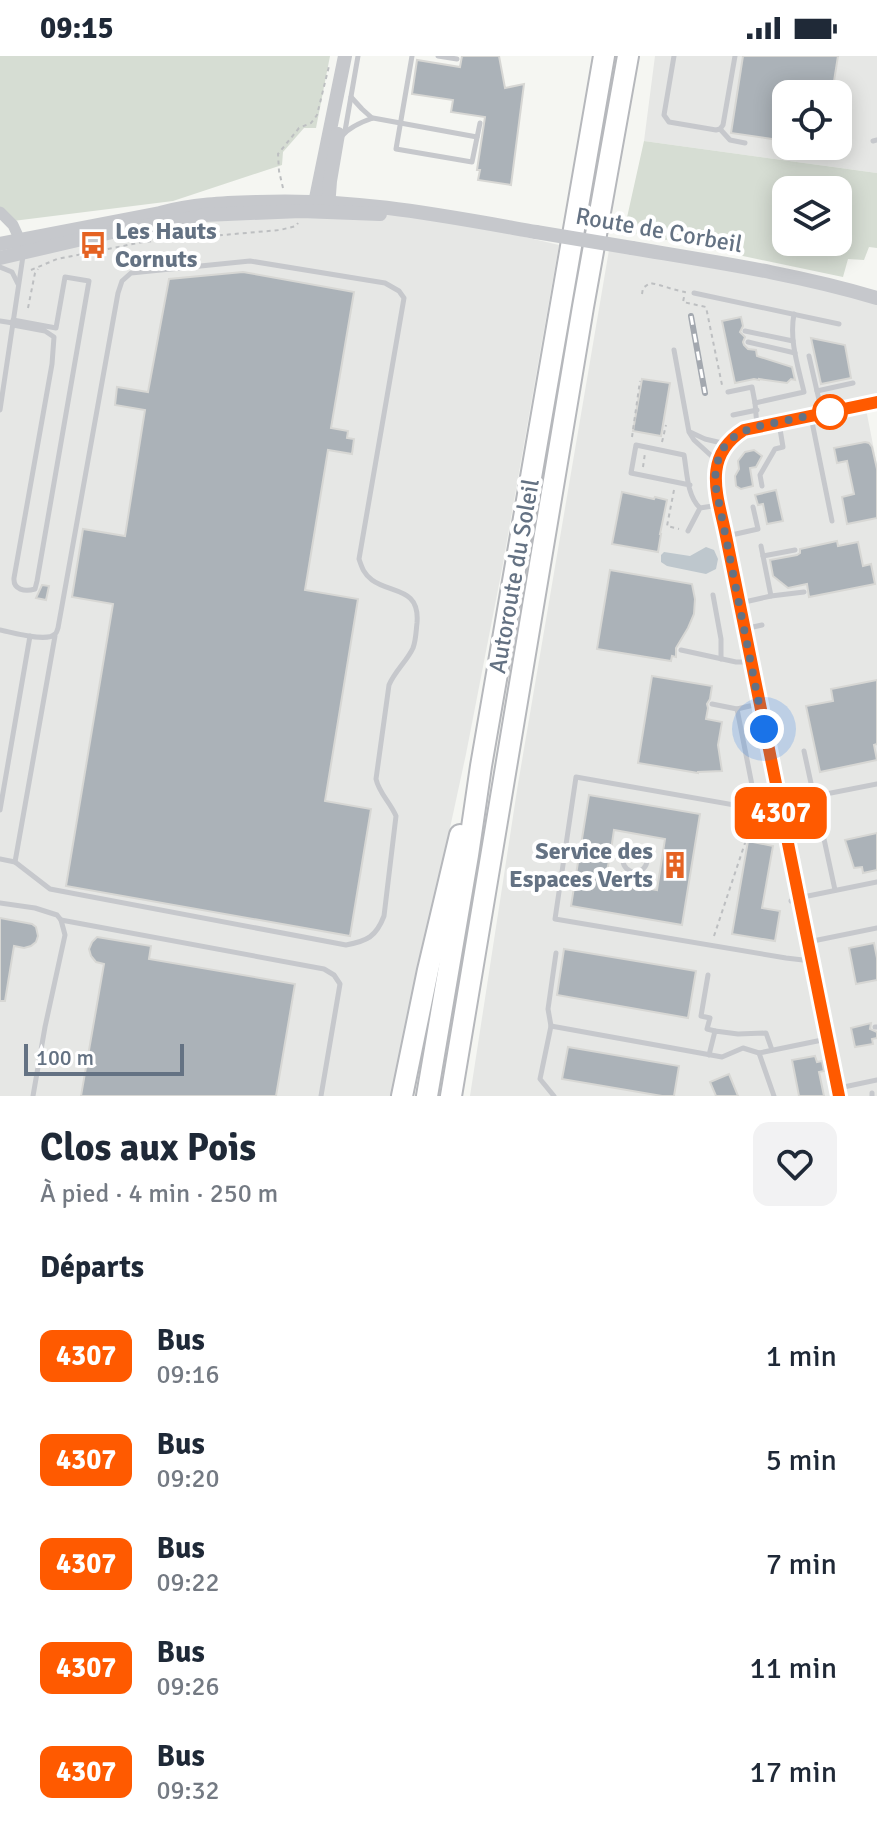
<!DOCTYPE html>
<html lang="fr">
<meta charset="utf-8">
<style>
:root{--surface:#fff;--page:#f2f2f3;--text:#1f2937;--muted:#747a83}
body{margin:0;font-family:Signika,sans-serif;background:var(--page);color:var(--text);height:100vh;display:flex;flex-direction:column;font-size:30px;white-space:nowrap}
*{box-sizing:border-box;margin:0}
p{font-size:26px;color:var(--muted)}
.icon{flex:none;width:44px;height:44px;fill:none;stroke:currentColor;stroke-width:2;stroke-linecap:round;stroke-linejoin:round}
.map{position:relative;height:1040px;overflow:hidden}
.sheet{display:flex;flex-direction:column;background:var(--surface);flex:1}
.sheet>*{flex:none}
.badge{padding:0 16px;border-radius:12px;font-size:28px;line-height:52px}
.fabs{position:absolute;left:772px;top:24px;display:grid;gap:16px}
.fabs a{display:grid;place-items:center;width:80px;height:80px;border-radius:16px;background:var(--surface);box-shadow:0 4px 20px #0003;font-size:40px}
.scale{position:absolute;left:24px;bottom:20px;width:160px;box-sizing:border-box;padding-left:8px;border:4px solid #647283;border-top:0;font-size:22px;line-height:28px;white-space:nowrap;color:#647283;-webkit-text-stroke:6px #fff;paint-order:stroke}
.you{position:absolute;width:40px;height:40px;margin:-20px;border:6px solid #fff;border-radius:50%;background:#1a73e8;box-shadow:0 0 0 12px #1a73e833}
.map>.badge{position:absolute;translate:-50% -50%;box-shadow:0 0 0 4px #fff}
h2{padding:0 40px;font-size:30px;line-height:72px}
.round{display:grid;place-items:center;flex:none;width:84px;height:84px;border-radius:16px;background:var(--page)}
.summary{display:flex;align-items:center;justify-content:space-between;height:136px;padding:0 40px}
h1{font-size:38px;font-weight:700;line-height:60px}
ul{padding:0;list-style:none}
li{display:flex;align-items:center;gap:24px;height:104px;padding:0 40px}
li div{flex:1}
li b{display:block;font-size:30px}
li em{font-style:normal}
li .badge{min-width:88px;font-weight:700;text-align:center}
.status{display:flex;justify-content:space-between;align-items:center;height:56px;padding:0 40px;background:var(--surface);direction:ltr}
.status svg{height:22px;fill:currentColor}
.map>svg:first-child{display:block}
.built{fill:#e6e7e5;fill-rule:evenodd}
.green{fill:#d6ddd3;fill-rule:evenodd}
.water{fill:#bec7cd}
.building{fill:#abb2b8;stroke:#d7d7d4;stroke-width:2}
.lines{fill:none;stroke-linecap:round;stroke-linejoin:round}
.motorway-casing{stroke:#b6b8bc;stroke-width:24}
.path{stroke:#bdbfc1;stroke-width:2;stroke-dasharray:4 4;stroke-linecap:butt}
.service{stroke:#c6c8cc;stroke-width:5}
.minor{stroke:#c6c8cc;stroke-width:11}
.tertiary{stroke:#c6c8cc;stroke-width:14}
.motorway{stroke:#fff;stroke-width:20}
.rail-casing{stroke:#a3a8af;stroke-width:6}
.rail{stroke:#fff;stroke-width:3;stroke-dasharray:9;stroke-linecap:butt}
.tertiary-bridge{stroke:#c6c8cc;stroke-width:14}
.line-casing{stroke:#fff;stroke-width:18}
.line{stroke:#ff5a00;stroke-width:12}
.walk{stroke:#647283;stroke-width:8;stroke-dasharray:0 14.4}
.stop-dot{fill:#fff;stroke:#ff5a00;stroke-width:4}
.labels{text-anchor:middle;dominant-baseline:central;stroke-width:8;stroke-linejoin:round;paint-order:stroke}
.street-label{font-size:24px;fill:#647283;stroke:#fff}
.poi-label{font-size:24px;font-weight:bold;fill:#647283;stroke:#fff;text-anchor:start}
</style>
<div class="status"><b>09:15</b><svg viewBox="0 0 49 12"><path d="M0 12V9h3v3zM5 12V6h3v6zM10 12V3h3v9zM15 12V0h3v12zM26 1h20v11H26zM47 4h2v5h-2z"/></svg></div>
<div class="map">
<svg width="877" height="1040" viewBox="0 0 877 1040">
<rect width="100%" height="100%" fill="#f5f6f2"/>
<!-- built -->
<g class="built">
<path d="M655,0H877V117L644,85ZM786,38H838V90H786Z"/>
<polygon points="204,157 432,159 559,189 502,513 466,698 392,1040 0,1040 0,207"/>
<polygon points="609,194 804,228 877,248 877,340 864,343 877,409 877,1040 470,1040 518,728"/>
</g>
<!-- green -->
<g class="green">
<polygon points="0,0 330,0 316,72 304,72 283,96 282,109 173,145 13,165 0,151"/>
<path d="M644,85L877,117V192L869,191L864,204L848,203L843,221L624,175ZM838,134V186H786V134Z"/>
</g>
<!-- water -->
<polygon class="water" points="706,491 714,494 718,503 716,513 706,518 667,510 661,506 661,499 664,496 690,500"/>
<!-- building -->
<g class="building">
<polygon points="462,0 499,0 505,32 524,28 511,129 478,124 480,114 477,114 485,61 451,56 453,44 412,38 417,4 460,11"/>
<polygon points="743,0 838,0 832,38 786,38 786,85 731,77"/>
<polygon points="243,216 354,236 331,372 348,375 347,382 354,383 352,398 328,394 305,534 358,543 325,745 371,753 350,880 66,830 113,548 72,541 83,473 125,480 145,354 115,349 117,331 148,336 169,223"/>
<polygon points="741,261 743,270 740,276 745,281 743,286 744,289 748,293 756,294 757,300 792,311 795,324 791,323 787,327 759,323 759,324 754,323 735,327 722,265"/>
<polygon points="811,282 845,289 851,322 821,328"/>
<polygon points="642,323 670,327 661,380 633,375"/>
<polygon points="865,386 869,387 872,391 877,413 877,462 847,468 842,441 854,438 847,405 837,407 834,392"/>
<polygon points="754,394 762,400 756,411 750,412 753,430 741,433 736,430 735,420 739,413 738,405 745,396"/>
<polygon points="776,434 783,465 767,468 763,448 758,449 755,439"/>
<polygon points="622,436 654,443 655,441 667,444 660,478 661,478 658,496 612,488"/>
<polygon points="837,485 838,490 858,486 863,510 871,508 875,528 809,541 807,528 788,532 773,520 770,504 797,499 800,497 800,493"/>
<polygon points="610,514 692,528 695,543 694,558 688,572 676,592 676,601 672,600 671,605 597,593"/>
<polygon points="42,529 49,530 46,544 36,542"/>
<polygon points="652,620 712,630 710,643 707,648 708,652 706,663 722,666 718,689 722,715 698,716 698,717 638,707"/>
<polygon points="877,624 877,688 874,689 877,704 820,716 806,650 833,645 831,633"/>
<polygon points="589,739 700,758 682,869 571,850 579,800 609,805 605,825 657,834 665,783 614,774 611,794 581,789"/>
<polygon points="877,777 877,814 863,817 862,811 854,812 845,784"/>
<polygon points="748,785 773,790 762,852 780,855 775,885 732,878"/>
<polygon points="0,862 32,868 36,871 38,880 36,886 31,890 24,892 14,890 5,945 0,945"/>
<polygon points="97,881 151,890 149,903 295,928 276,1040 81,1040 104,908 96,906 91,900 89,893 92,886"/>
<polygon points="874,887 877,902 877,924 856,928 849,892"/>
<polygon points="564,893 696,915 688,962 557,939"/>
<polygon points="871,967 870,973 877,976 877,982 872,983 873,988 855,991 851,972"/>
<polygon points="568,991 679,1010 674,1040 662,1040 562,1023"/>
<polygon points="815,1000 817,1006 822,1005 824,1015 819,1016 824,1040 799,1040 792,1004"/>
<polygon points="729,1018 738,1040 716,1040 710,1026"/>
</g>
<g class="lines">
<!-- motorway casing -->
<g class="motorway-casing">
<g id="motorway">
<polyline points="402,1040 428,914 460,779"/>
<polyline points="427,1040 468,799 481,710 604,0"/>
<polyline points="451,1040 583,251 628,0"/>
</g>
</g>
<!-- path -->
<g class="path">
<polyline points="283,132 279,115 278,98 299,72 311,67 317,59 329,10"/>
<polyline points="31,214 57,203 143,186 280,174 296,170 298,167"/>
<path d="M642,238L643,232L650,227C662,229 673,234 685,236L683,246L706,251L722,329"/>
<polyline points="28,252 35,217 38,213"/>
<polyline points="632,381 640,325"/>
<polyline points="662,386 666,369"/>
<polyline points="643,411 645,397"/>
<polyline points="674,434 667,470 679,473"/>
<polyline points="714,880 748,778 752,760"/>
</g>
<!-- service -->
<g class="service">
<polyline points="412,0 396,93 472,106 480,67"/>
<polyline points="438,0 457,3"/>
<polyline points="674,0 664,59 669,66 716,74 720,73 723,69 735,0"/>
<polyline points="351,41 362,53 372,62"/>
<polyline points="720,73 730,84 745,87"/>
<polyline points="345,75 358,0"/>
<path d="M341,81C349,71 361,66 373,62L477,81"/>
<polyline points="873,85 877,84"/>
<polyline points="0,211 12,216 18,228"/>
<polyline points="694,237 839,268"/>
<polyline points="0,265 13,267"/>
<path d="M13,269L45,275L54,281L52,308L14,522C13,534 25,536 35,533L37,525L89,225L65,221L56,272L13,264"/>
<polyline points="745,275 793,285"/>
<polyline points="748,286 795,297"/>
<polyline points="674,294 689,376 694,384 717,405"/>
<polyline points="809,300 822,357"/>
<polyline points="817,335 853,327"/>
<polyline points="728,336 752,331 755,347"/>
<polyline points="0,354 23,200"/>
<polyline points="733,359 757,354"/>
<polyline points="811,361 832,465"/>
<path d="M757,370L755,347L804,336C798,310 789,284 794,258"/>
<polyline points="690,376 705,383 726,388"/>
<path d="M690,429L631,417L636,389L684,399C687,416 687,440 700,452"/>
<polyline points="762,430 760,419 775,393 783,391 779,367"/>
<polyline points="688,475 700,452 719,449"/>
<polyline points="727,480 758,473 753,451"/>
<polyline points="761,490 771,540"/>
<polyline points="763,500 795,494"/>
<polyline points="713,539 721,583 721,603"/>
<polyline points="740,547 771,540 804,536"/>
<polyline points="744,573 762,569"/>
<path d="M0,574C11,576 47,587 55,578C57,577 57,574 58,572L118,237L122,225L131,217L250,205L385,227L399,235L404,242L359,503C362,512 364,518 372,524C391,538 420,531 417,567C416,575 416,584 413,592C407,605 395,615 389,629L376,723C379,737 390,746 396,760L384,860C376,881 367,885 346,889L50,833L15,806"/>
<polyline points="681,594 736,606 750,606"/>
<polyline points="712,648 737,653 758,648"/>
<polyline points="737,653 752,729"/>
<polyline points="804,695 814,741"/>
<polyline points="780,747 877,728"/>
<polyline points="780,752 768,755 576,721 555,863 786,902 803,904 810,903"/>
<polyline points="0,754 30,580"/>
<polyline points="763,782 768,755"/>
<polyline points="824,783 835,834"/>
<circle cx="635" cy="804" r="12"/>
<polyline points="566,792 592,796"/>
<polyline points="597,797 623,802"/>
<polyline points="0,803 15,806 55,580"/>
<polyline points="791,845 808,840 877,826"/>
<polyline points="0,847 35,852 57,859 61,864 65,879 45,971 33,1040"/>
<polyline points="61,864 324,913 334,919 340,928 321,1040"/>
<polyline points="808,886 877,872"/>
<polyline points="708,919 701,960 710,962 707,973 715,975"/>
<polyline points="551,970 548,953 556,897"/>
<polyline points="875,971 877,971"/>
<polyline points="759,997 774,1040"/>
<polyline points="709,999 715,975 738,978 766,977 772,994"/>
<polyline points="839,1032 877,1024"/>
<polyline points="872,1037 872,1040"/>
<polyline points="554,1040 540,1023 551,970 722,1001 743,992 759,997 827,983"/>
</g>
<!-- minor -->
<g class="minor">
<polyline points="0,156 13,169 23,191"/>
<path d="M839,1040L726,480C718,439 701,401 744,374L877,346"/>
</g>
<!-- tertiary -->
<g class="tertiary">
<polyline points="314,152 345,0"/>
<polyline points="328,152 330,125 338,78"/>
<path d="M0,188L160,157C192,148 224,147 257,146C355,142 440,159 536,176"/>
<path d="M632,192C715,206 797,218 877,242"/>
<polyline points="0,202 125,173 178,165 204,159 301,155 380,158"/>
</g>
<!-- motorway -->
<use href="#motorway" class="motorway"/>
<!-- rail casing -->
<g class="rail-casing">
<polyline id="rail" points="691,260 705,337"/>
</g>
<!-- rail -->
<use href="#rail" class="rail"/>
<!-- tertiary-bridge -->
<polyline class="tertiary-bridge" points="536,176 632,192"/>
</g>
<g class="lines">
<!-- line casing -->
<g class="line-casing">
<path id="line" d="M839,1040L726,480C718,440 701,401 744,374L877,346"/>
</g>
<!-- line -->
<use href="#line" class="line"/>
<!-- walk -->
<path class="walk" d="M764,673L715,427C716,380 741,373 780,366C797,362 813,359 830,356"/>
</g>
<!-- icons -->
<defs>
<g id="bus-bare" transform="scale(2.16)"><path d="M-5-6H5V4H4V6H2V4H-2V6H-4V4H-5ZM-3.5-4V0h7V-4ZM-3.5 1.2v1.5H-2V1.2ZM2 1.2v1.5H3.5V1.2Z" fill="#e56222" stroke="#fff" stroke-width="2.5" paint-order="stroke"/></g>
<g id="building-bare" transform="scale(2.16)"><path d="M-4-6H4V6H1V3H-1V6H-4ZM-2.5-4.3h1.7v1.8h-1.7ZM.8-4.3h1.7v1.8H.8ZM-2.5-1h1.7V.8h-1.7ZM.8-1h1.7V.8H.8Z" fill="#e56222" stroke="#fff" stroke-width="2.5" paint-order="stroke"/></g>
</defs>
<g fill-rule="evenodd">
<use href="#bus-bare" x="93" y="189"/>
<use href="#building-bare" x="675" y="809"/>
</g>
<!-- markers -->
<circle class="stop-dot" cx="830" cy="356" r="16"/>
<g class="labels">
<!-- street labels -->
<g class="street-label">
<text transform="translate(659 174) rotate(10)">Route de Corbeil</text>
<text transform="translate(514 520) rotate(-80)">Autoroute du Soleil</text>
</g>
<!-- poi labels -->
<g class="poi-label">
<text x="115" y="175">Les Hauts<tspan x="115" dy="28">Cornuts</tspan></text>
<text x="653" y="795" text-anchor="end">Service des<tspan x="653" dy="28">Espaces Verts</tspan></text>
</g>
</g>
</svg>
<div class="fabs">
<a><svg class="icon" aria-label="locate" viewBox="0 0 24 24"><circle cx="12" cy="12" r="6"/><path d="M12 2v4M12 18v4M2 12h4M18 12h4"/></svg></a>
<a><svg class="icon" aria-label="layers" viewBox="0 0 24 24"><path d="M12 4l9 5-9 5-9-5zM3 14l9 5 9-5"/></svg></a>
</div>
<div class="scale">100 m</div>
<div class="you" style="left:764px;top:673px"></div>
<b class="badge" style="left:781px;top:757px;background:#ff5a00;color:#fff">4307</b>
</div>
<section class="sheet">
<div class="summary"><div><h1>Clos aux Pois</h1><p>À pied · 4 min · 250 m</p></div><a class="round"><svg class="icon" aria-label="heart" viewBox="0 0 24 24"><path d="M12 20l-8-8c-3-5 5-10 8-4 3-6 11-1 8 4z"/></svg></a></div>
<h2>Départs</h2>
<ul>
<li><span class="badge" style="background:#ff5a00;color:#fff">4307</span><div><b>Bus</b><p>09:16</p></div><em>1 min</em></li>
<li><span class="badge" style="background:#ff5a00;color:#fff">4307</span><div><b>Bus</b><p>09:20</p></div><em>5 min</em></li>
<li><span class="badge" style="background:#ff5a00;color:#fff">4307</span><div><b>Bus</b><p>09:22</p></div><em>7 min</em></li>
<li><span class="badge" style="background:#ff5a00;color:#fff">4307</span><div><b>Bus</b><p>09:26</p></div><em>11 min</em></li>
<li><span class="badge" style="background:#ff5a00;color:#fff">4307</span><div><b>Bus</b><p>09:32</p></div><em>17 min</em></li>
</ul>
</section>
